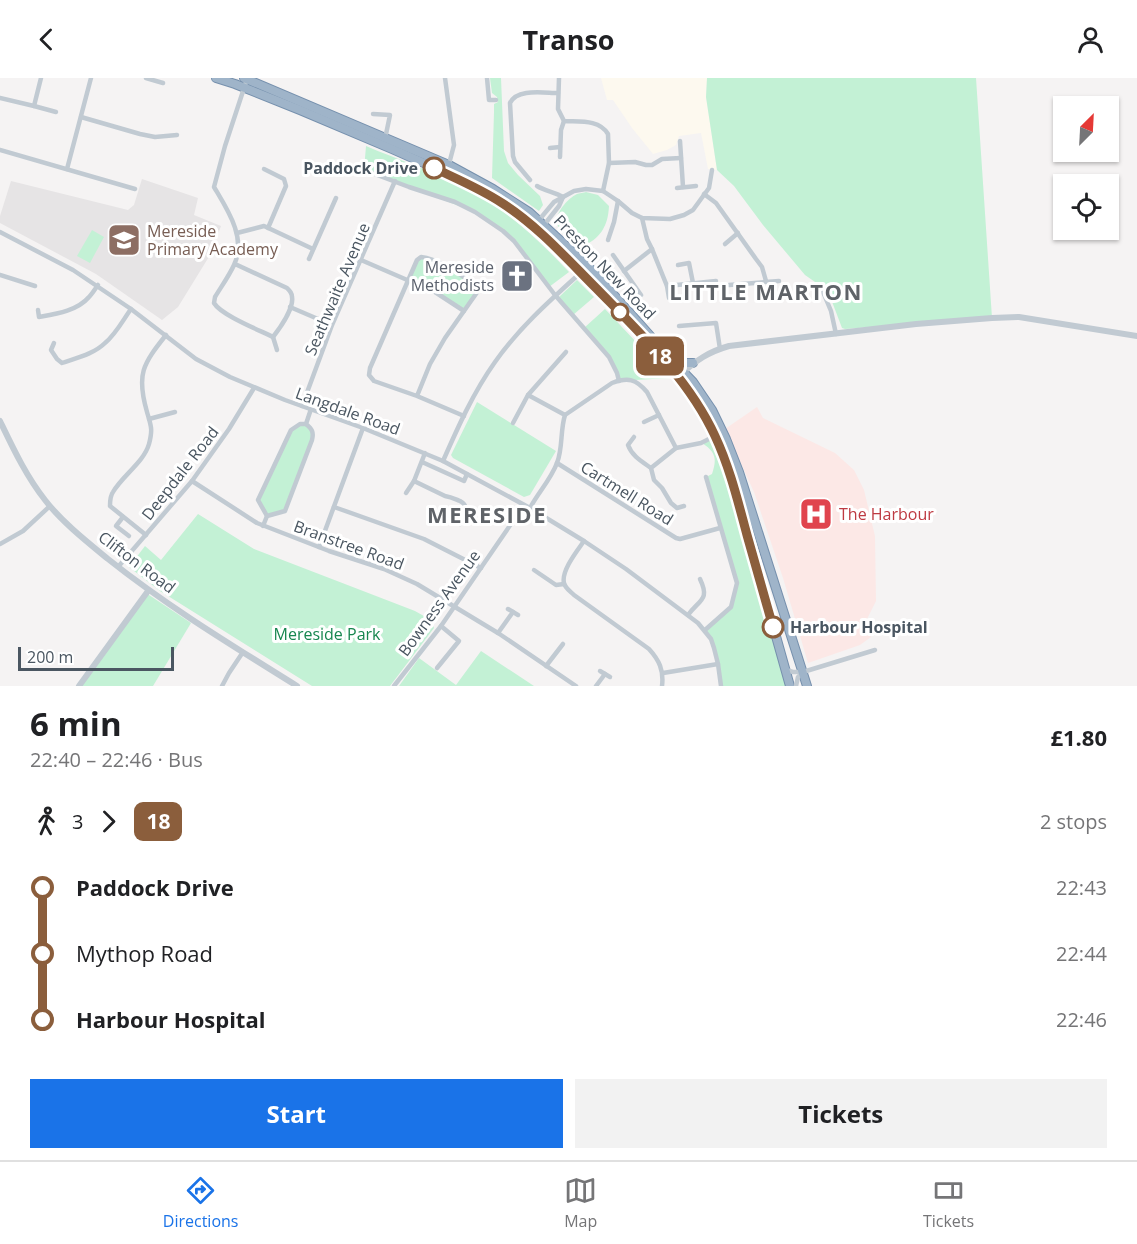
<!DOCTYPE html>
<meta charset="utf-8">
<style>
:root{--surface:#fff;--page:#f2f2f2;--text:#202124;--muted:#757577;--line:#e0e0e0;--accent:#1a73e8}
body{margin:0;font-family:"Open Sans",sans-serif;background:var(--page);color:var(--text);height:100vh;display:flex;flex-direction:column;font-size:22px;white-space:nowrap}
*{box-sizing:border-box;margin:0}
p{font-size:20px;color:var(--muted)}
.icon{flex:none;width:33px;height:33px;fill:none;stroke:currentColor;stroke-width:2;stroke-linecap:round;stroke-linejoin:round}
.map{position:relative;height:608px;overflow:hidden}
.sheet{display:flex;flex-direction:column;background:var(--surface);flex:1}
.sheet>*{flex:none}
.badge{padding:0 12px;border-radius:9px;font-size:21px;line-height:39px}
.needle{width:39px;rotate:24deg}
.controls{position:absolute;left:1053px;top:18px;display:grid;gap:12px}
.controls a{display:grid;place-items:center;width:66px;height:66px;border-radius:0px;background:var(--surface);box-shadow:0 2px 4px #0004;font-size:30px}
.scale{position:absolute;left:18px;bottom:15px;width:156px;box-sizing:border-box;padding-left:6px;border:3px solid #4a5661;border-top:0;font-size:16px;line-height:21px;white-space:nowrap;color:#4a5661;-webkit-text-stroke:4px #fff;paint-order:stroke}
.map>.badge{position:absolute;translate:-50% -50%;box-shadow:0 0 0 3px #fff}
.legs{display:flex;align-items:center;gap:9px;height:66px;padding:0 30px;font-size:20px}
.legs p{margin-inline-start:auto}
.summary{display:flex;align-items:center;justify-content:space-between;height:102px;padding:0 30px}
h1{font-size:33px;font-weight:700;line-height:45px}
.action{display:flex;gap:12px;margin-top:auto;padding:12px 30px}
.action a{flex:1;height:69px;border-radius:0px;background:var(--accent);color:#fff;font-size:24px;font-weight:700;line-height:69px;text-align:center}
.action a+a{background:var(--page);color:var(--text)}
ul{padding:0 30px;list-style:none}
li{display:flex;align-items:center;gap:21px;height:66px;font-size:22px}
li i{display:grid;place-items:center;width:9px;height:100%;margin:0 8px;background:currentColor}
li i::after{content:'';width:15px;height:15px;margin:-8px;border:4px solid;border-radius:50%;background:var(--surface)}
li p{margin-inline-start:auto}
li:first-child i{background:linear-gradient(#0000 50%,currentColor 0)}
li:last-child i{background:linear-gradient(currentColor 50%,#0000 0)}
header{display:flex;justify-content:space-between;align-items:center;height:78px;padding:0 30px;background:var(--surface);font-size:27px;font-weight:700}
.menu{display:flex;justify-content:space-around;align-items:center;height:84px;border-top:2px solid var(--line);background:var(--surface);font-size:16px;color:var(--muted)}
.menu a{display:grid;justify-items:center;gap:3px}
.menu .on{color:var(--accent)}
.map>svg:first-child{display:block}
.commercial{fill:#fdf9ef}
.education{fill:#e6e4e5}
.medical{fill:#fce8e6}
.green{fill:#c3f1d5}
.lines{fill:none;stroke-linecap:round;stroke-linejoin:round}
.trunk-casing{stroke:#7690ad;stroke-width:10}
.minor{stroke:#c1cad2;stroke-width:4.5}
.tertiary{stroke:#c1cad2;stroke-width:6}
.trunk{stroke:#9fb4c9;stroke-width:8}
.line-1-casing{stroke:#fff;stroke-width:14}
.line-1{stroke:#8b5e3c;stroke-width:9}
.stop-1-dot{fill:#fff;stroke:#8b5e3c;stroke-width:3}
.labels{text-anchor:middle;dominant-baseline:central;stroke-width:6;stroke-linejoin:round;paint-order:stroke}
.stop-label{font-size:16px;font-weight:bold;fill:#4a5661;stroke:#fff;text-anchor:end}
.education-label{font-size:16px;fill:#785e54;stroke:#fff;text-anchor:start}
.worship-label{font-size:16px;fill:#5b616d;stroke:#fff;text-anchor:end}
.street-label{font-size:16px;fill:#4a5661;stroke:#fff}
.health-label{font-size:16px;fill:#be3a42;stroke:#fff;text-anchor:start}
.park-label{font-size:16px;fill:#17864f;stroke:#fff}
.district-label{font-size:22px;font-weight:bold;letter-spacing:1.5px;fill:#5f6368;stroke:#fff}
</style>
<header><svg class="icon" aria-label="back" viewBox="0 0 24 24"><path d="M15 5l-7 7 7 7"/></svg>Transo<svg class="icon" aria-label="person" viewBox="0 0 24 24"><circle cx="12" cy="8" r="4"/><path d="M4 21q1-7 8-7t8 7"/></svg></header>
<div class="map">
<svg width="1137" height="608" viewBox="0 0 1137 608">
<rect width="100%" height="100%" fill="#f5f3f3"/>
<!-- commercial -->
<polygon class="commercial" points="601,0 707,0 706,19 717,92 708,91 701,55 679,58 676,67 667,72 653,76 632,50 613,22 607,22"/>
<!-- education -->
<polygon class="education" points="142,101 198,120 194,137 221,148 210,177 178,229 162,242 96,196 0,145 0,138 11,103 128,132 134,127"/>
<!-- medical -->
<polygon class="medical" points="757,329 763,340 835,375 854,392 864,412 875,458 876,523 865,545 871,559 860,567 808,585 783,500 754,414 725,351"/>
<!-- green -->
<g class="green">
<polygon points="490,0 501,0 504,73 508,85 518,97 540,118 543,127 539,133 492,100 494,34 494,26 498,24 497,19 492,15"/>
<polygon points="707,0 976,0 992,240 845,251 842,250 828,213 805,197 763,147 734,108 717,92 706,19"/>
<path d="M366,68C399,82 433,93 465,109C505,130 538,161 569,194L549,209L514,163L475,134L364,92Z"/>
<path d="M586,114L598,117L609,128C608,149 600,161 581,169C574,163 560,155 557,146C554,136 568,120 577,116C579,115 584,115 586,114Z"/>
<polygon points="92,152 104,159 90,185 77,178"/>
<polygon points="427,179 477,208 478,213 464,233 450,223 408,203 417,182"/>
<polygon points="577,202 594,219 573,237 558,220"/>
<polygon points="605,231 670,300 619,303 609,279 584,250"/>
<polygon points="477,324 556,373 530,417 524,419 453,380 451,377"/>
<polygon points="306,346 314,356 285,433 267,438 258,422 291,352 296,348"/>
<path d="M715,358L790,608H721L714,570L705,552L731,529L737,505L706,399L712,396C717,381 716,374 702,365Z"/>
<polygon points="198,436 254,471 415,533 431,542 434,550 390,608 312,608 160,513 129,489 145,468 161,482"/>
<polygon points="146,515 191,545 153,608 79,608"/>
<polygon points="481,573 534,608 399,608 419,580 456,607"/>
</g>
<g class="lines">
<!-- trunk casing -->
<g class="trunk-casing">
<g id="trunk">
<polyline points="216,0 235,6 300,32 392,71 462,102 483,114 503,126 542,157 627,241 680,303 704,335 715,358 732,402 790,608"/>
<polyline points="244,0 449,87 493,111 529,134 588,188 669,279 693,304 712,332 726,361 739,394 807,608"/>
<polyline points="677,279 683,285 693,285"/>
</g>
</g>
<!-- minor -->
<g class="minor">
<polyline points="146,0 163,5"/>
<polyline points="445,0 454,67 449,86"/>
<polyline points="487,0 489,22 496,22"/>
<path d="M559,0L558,31L564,43C579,44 599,41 608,56L609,85L603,113"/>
<polyline points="0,20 34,28 41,0"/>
<polyline points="34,28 56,34"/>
<polyline points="373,36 390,37 385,61"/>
<polyline points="81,39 140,56 155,59 177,57"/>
<polyline points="680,63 683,109"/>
<polyline points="550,70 560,69"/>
<polyline points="0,72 135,111"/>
<polyline points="560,79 561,52 564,43"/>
<polyline points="609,85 635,84 646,87 652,87 662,81 681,80"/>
<polyline points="67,91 91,0"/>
<polyline points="264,91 284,101 286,108 268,150"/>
<polyline points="364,92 409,109 455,124 475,134 503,153 514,163 555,217 609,279 617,295 619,303"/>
<path d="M530,102L515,84L513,78L510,25C517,10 544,15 558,15"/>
<path d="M537,108C545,113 554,114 563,119"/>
<polyline points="677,110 696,108"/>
<polyline points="704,116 716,125 756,181 762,189 766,203"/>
<polyline points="642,140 647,161 652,171 667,208 669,220"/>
<polyline points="539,142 554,124 574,113 586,111 603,113 618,123 632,135 642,140 670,141 684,137 693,132 709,110 712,92"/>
<polyline points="544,147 559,128 563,119"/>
<polyline points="0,154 73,192 131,231 196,281 230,299 285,322 363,350 443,383 530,430 584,463 626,491 698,545 711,561 714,570 718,586 721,608"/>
<polyline points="237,155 264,148 313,171"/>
<polyline points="608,162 614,144 618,123"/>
<polyline points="725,166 738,155"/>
<polyline points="613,177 641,217"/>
<polyline points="309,181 336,120"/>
<polyline points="361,182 435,214 464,233"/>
<path d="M235,186L287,210C290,213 292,215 292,219C294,230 280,250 273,259C259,252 221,237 214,225L215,219C221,209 229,198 234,187C247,160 227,131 214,109L225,68L247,1"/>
<polyline points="678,187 689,185 693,205"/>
<polyline points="624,193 652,171"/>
<polyline points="0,197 35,208"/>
<polyline points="729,207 779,203"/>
<polyline points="667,208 716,203"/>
<polyline points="823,214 831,233 836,256"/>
<polyline points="290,229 325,244"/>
<path d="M38,232L39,239C56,236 77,233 89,219C92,216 95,211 98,207"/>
<polyline points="679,248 716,245 720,271"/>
<polyline points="273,259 277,272"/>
<path d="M54,265L51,272L57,281L62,285C76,280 94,276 105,265C116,256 123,242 131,231"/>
<polyline points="528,317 565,337"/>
<path d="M417,318L430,286L445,260L478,213L477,208C462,198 440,181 421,179L417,182L370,290L369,297L374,303L417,318L464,338"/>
<polyline points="302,328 332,247 395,103"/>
<polyline points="149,341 175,334"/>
<polyline points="644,344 659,337"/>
<polyline points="513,345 528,317 566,274"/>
<path d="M634,359L628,367C632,378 641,383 651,390"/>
<path d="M443,383C458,349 473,315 495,284C521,247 555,218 588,188"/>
<polyline points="422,384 464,403 467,396"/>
<polyline points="557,385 676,460 680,461 720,450"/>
<polyline points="192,403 257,445 329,473 384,491 417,506 498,555 576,608"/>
<path d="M414,403L445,418C451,419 455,421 460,423C471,429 464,437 460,446"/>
<polyline points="406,415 414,403 425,375"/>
<polyline points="684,428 677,430 671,425 662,410 654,402 651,390 676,370 701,365 715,358"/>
<polyline points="334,429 424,461 481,490"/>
<path d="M530,430C538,415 551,401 557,385C563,370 560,353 565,337L612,305C628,299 636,301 647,314L676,370"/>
<polyline points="267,438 258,422 291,352 300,346 306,346"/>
<polyline points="123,439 116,448 129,458"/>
<path d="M263,448L267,438L285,433L312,362C314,354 312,351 306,346L311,331"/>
<path d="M146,457L110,428C110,423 110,418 113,414C122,398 144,384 149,366C153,351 151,348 147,334C136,296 143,286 166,257"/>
<path d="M584,463C577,473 561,493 564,505C565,510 570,513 574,517L649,571C659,582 664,592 662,608"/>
<polyline points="0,466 23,453 50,428"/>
<polyline points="319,469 363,350"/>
<polyline points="118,489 192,403 229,351 254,310"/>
<polyline points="534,492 556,507 564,506"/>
<polyline points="508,531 518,537"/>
<path d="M688,537C700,521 710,522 700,501"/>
<polyline points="705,552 731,529 737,505 706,399"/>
<polyline points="498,555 513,534"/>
<polyline points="546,588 563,566"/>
<polyline points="437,590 459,563 441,548"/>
<polyline points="786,592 793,594 803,594 875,572"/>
<polyline points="600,593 610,599"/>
<polyline points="663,595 718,586"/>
<polyline points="222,608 229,595 243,574"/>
<polyline points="394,608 441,548 524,427"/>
<polyline points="596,608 605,596"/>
<polyline points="796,608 798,599 803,594"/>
</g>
<!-- tertiary -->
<g class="tertiary">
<path d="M681,296C697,282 708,274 729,268L916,246L992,240L1019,239L1137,258"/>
<path d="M0,343C13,370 26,398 45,422C62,444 86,463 108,481C167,528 233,568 297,608"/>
<polyline points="79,608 148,513"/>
</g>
<!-- trunk -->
<use href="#trunk" class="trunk"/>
</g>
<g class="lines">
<!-- line-1 casing -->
<g class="line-1-casing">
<path id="line-1" d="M434,90C457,101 481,111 502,125C538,148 567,181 596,210C640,255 689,301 715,358C730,390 738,424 747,457C756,488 764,518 773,549"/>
</g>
<!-- line-1 -->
<use href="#line-1" class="line-1"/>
</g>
<!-- icons -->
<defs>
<g id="school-square" transform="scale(1.725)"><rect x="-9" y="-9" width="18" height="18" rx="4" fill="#8d6e63" stroke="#fff"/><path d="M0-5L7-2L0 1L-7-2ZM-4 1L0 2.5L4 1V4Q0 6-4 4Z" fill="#fff"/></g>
<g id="church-square" transform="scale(1.725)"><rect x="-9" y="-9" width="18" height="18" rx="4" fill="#6b7280" stroke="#fff"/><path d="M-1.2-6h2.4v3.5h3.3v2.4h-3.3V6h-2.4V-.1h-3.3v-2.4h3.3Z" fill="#fff"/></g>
<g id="hospital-square" transform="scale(1.725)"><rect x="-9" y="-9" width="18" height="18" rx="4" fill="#e0444e" stroke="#fff"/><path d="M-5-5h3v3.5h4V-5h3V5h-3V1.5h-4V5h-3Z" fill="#fff"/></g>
</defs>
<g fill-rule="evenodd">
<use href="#school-square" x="124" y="162"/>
<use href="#church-square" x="517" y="198"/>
<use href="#hospital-square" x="816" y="436"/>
</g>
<!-- markers -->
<g class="stop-1-dot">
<circle cx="434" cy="90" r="10"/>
<circle cx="620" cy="234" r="8"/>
<circle cx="773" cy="549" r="10"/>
</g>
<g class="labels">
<!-- stop labels -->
<g class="stop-label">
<text x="418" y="90">Paddock Drive</text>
<text x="790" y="549" text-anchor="start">Harbour Hospital</text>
</g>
<!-- education labels -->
<g class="education-label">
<text x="147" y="153">Mereside<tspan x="147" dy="18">Primary Academy</tspan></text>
</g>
<!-- worship labels -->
<g class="worship-label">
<text x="494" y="189">Mereside<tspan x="494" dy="18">Methodists</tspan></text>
</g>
<!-- street labels -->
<g class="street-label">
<text transform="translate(605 189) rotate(46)">Preston New Road</text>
<text transform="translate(337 211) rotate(-67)">Seathwaite Avenue</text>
<text transform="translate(348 333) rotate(20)">Langdale Road</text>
<text transform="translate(180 395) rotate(-52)">Deepdale Road</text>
<text transform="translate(627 415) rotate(32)">Cartmell Road</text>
<text transform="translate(349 467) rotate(20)">Branstree Road</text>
<text transform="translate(137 484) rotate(37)">Clifton Road</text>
<text transform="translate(439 525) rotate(-54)">Bowness Avenue</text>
</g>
<!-- health labels -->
<g class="health-label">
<text x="839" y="436">The Harbour</text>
</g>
<!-- park labels -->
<g class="park-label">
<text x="327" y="556">Mereside Park</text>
</g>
<!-- district labels -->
<g class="district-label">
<text x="766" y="213">LITTLE MARTON</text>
<text x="487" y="436">MERESIDE</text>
</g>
</g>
</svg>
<div class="controls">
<a><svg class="needle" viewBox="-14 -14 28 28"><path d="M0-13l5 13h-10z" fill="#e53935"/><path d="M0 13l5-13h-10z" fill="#757577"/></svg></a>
<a><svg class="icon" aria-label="locate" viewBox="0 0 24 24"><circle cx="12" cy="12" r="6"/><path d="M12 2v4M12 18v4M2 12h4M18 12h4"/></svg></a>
</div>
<div class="scale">200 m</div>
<b class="badge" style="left:660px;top:278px;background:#8b5e3c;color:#fff">18</b>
</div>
<section class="sheet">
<div class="summary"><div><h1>6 min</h1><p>22:40 – 22:46 · Bus</p></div><b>£1.80</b></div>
<div class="legs"><svg class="icon" aria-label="walk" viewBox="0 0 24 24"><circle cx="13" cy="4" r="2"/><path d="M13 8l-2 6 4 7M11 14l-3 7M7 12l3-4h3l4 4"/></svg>3<svg class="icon" aria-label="forward" viewBox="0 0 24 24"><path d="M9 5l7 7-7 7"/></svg><b class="badge" style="background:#8b5e3c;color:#fff">18</b><p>2 stops</p></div>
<ul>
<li><i style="color:#8b5e3c"></i><b>Paddock Drive</b><p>22:43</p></li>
<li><i style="color:#8b5e3c"></i><span>Mythop Road</span><p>22:44</p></li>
<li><i style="color:#8b5e3c"></i><b>Harbour Hospital</b><p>22:46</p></li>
</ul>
<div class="action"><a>Start</a><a>Tickets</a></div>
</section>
<nav class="menu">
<a class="on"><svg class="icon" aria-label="directions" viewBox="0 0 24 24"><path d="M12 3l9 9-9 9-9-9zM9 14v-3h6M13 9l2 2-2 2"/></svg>Directions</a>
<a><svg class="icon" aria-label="map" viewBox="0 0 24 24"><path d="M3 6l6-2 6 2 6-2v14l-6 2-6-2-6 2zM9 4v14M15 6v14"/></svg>Map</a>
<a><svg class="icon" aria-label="tickets" viewBox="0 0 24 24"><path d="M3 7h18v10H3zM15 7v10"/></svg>Tickets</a>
</nav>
